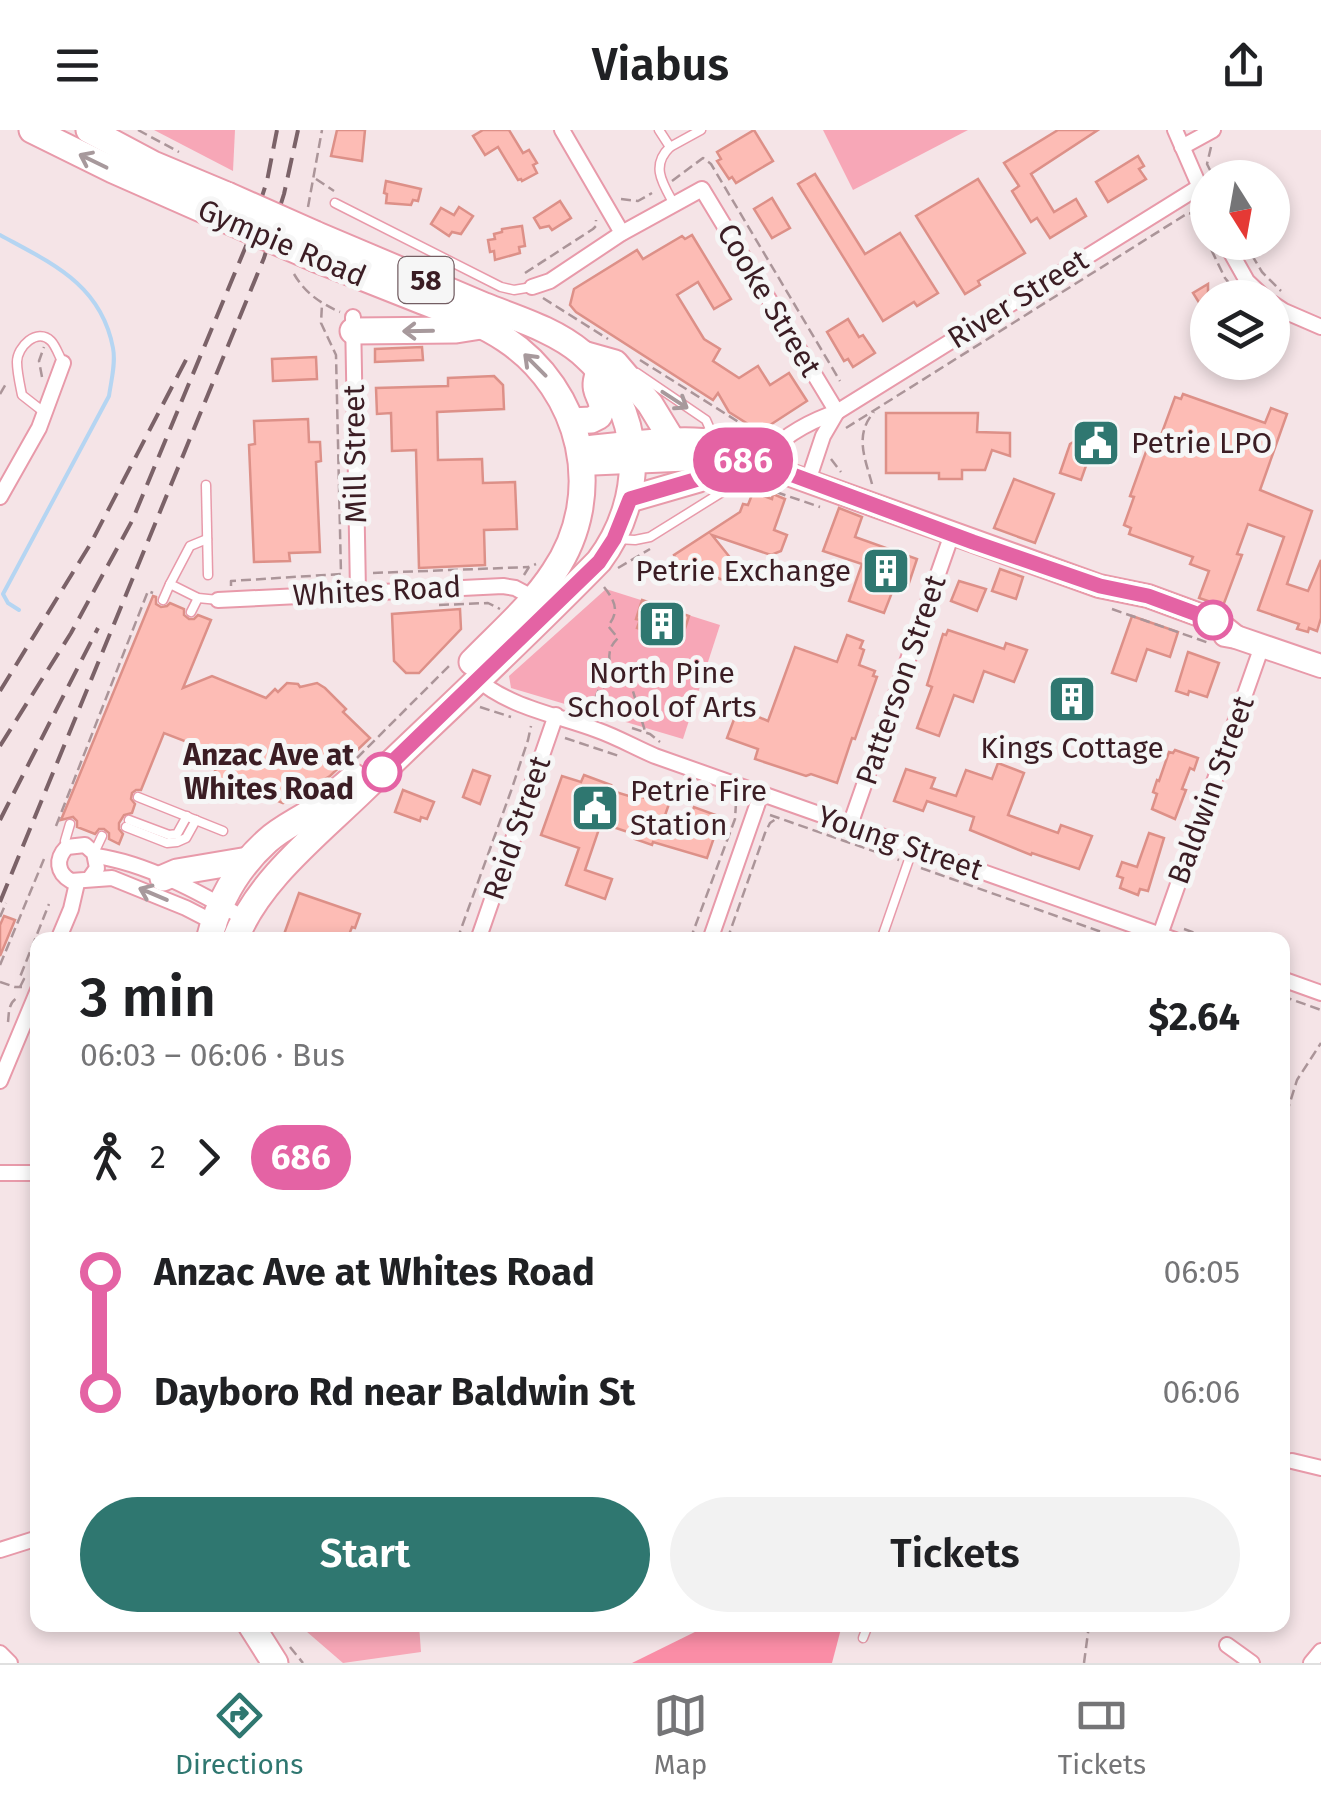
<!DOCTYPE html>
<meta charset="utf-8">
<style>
:root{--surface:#fff;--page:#f2f2f2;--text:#202124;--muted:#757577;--line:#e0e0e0;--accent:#2f7770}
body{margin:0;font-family:"Fira Sans",sans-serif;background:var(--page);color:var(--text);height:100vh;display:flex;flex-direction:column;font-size:38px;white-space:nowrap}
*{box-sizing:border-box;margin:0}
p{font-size:32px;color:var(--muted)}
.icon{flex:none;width:55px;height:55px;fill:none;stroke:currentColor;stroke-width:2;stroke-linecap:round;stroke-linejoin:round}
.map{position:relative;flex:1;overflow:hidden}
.side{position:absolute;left:30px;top:802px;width:1260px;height:700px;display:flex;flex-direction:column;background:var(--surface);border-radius:20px;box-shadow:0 5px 15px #0003}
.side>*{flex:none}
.badge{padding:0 20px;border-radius:32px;font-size:35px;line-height:65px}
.needle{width:65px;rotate:169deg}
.buttons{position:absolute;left:1190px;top:30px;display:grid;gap:20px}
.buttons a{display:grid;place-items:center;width:100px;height:100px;border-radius:50%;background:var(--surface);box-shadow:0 5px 15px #0003;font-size:50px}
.map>.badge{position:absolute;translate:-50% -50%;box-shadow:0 0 0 5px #fff}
.legs{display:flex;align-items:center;gap:15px;height:110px;padding:0 50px;font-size:32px}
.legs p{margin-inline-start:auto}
.overview{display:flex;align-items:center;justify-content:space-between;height:170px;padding:0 50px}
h1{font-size:55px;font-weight:600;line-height:75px}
.action{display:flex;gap:20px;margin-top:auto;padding:20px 50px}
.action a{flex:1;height:115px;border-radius:60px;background:var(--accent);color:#fff;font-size:40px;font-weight:600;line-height:115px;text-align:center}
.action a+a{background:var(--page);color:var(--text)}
ul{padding:0 50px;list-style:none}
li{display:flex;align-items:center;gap:35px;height:120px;font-size:38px}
li i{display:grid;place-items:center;width:15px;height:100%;margin:0 12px;background:currentColor}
li i::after{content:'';width:25px;height:25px;margin:-12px;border:8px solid;border-radius:50%;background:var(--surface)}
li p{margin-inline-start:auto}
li:first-child i{background:linear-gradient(#0000 50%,currentColor 0)}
li:last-child i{background:linear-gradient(currentColor 50%,#0000 0)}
header{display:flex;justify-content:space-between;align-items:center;height:130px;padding:0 50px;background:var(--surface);font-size:45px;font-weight:600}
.menu{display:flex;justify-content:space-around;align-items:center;height:140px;border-top:2px solid var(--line);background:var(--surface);font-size:28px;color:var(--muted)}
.menu a{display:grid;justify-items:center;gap:5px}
.menu .selected{color:var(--accent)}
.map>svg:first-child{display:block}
.green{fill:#f7a7b7}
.forest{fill:#fa8da6}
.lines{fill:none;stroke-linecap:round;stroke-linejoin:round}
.stream{stroke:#b5d5f2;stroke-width:4}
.building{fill:#fdbcb5;stroke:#dd9088;stroke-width:2.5}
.lane-casing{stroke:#e89aaa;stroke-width:11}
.street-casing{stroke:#e89aaa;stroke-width:18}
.primary-casing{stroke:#e89aaa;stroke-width:26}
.highway-casing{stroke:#e89aaa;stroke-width:29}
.path{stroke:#ab9599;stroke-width:2.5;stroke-dasharray:10 5;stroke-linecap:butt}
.lane{stroke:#fff;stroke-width:8}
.street{stroke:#fff;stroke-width:14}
.primary{stroke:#fff;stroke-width:22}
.highway{stroke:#fff;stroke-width:25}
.rail{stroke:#7b6268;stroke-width:4;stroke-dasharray:20 10;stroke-linecap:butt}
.highway-bridge-casing{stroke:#e89aaa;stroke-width:29;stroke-linecap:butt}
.highway-bridge{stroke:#fff;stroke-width:25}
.oneway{stroke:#a7999c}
.line-1-casing{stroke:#fff;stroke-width:22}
.line-1{stroke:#e463a4;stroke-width:15}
.stop-1-dot{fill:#fff;stroke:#e463a4;stroke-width:5}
.labels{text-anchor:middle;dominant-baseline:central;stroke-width:10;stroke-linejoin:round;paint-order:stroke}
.shield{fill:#f6f6f6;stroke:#735e63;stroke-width:2.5}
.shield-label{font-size:28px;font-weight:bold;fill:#3b1d24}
.street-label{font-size:30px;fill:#3b1d24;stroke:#f6f6f6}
.poi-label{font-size:30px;fill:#3b1d24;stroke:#f6f6f6;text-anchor:start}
.stop-label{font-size:30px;font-weight:bold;fill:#3b1d24;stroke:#f6f6f6;text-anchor:end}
</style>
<header><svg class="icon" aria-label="menu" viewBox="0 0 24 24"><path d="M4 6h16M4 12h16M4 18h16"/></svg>Viabus<svg class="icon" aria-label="share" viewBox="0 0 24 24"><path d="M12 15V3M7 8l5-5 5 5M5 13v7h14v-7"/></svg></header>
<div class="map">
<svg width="1321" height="1533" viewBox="0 0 1321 1533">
<rect width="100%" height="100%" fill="#f5e4e7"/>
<!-- green -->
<g class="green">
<polygon points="154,0 235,0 233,41"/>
<polygon points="823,0 968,0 853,60"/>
<polygon points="606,459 720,495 683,609 511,558 509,546"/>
<polygon points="299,1495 419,1495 421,1522 343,1533"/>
</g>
<!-- forest -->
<polygon class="forest" points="709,1495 842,1495 832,1533 632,1533"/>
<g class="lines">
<!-- stream -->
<path class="stream" d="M0,105C51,133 101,154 113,218C116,234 111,251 109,266L3,464L8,473L19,480"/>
</g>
<!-- building -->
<g class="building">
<polygon points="337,0 365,0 362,31 331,26"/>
<polygon points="483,0 509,0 523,23 529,20 537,33 533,35 537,43 522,51 521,49 518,50 498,17 485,25 473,6"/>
<polygon points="754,0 773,31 736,53 732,47 729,49 717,31 721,29 717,22"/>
<polygon points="1058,0 1098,0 1031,44 1054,82 1076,69 1086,86 1050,108 1037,88 1031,92 1012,61 1019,56 1004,33"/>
<polygon points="1138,26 1144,36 1139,39 1146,49 1108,72 1096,52"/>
<polygon points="815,44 865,124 900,103 938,163 917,176 914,172 883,191 798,54"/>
<polygon points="978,49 1025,123 978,151 980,155 965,164 916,86"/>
<polygon points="386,51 421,59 418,71 413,70 411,75 386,73 387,64 384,63"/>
<polygon points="772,68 790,98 772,108 754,79"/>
<polygon points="560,71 571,88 552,100 549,96 540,98 534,88"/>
<polygon points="459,77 473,86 461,104 452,102 449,106 431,94 441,78 454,85"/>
<polygon points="522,96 525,116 519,117 520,123 495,130 494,121 490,122 488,110 495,109 494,104 502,102 502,99"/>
<polygon points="692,105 731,169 714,179 698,152 677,165 704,209 720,219 713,231 739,248 758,236 770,255 789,243 807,271 770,295 748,294 729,282 718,263 713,270 576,182 570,175 574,159 637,120 643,129 682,106 685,109"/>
<polygon points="1208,154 1208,187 1193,163"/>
<polygon points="848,189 859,207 863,205 875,223 853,237 848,229 844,231 827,202"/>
<polygon points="422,217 423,230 375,232 375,219"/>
<polygon points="316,227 317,249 273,251 272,229"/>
<polygon points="494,246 503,255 504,279 437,282 438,330 482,329 483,353 515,352 517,399 484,400 485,435 419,438 416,320 392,321 391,283 377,284 376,258 448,256 448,248"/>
<polygon points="1183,264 1265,293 1271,278 1287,284 1260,360 1312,381 1287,454 1308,461 1321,430 1321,488 1317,501 1309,498 1308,502 1297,499 1299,494 1258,480 1284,407 1248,394 1237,424 1242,425 1223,476 1199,468 1209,441 1190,434 1193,427 1129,404 1131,398 1124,395 1134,367 1130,366 1152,305 1160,308 1175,267 1181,269"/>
<polygon points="886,283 978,283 977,302 1010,303 1010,326 992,320 985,340 962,340 962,349 939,349 939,343 886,343"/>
<polygon points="308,289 309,312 320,312 321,331 316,332 320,422 289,423 290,431 254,432 249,315 255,314 254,291"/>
<polygon points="1103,294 1114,298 1106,318 1088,330 1081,350 1060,343 1070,314"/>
<polygon points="1014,349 1054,364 1035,413 994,398"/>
<polygon points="753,362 772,369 773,364 785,369 774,400 787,405 781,421 771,425 712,405 732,430 730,436 735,454 679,435 674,425 740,382 743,374 748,375"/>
<polygon points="839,378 862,387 855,407 917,429 908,456 896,452 884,483 849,471 862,434 823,421"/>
<polygon points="1000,439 1023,447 1016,469 992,461"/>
<polygon points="959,451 986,459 977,481 951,471"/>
<polygon points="153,466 156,467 156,474 161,477 167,476 170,473 184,479 184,485 189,489 194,489 198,485 211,490 183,558 212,546 266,568 275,559 278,562 287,553 298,554 300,557 317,553 325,558 346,579 343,582 370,608 330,646 283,673 231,652 224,669 207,662 221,625 164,603 141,660 136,660 132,663 131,669 135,674 132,683 124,685 119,693 119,699 123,704 119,714 109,709 109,703 104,699 99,699 95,704 77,697 77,691 73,687 61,690"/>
<polygon points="642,470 689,486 683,505 676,502 674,511 637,498 640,490 636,489"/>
<polygon points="460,479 461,499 419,543 406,543 394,531 392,484"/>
<polygon points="1132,486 1178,502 1170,527 1147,519 1136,551 1112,543"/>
<polygon points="948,500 1004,519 1006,513 1027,520 1014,552 984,541 973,572 954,565 939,606 917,598 932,557 927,555 943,504 946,505"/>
<polygon points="847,505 863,511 860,518 864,520 859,535 875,541 873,546 877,547 855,609 852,608 837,653 811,644 806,646 755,629 758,619 727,608 736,584 746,588 747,586 753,589 754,585 768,591 795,517 837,532"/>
<polygon points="1188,522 1219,533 1207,567 1189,561 1188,565 1176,561"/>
<polygon points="1066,553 1087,561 1078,585 1057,578"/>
<polygon points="1175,620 1198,628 1194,640 1190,638 1182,659 1186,660 1175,689 1152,679 1157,664 1153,662 1157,650 1159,651 1169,622 1173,623"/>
<polygon points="998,633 1024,643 1008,685 1058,703 1061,695 1092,706 1079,739 1032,723 1031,725 970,700 974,687 927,671 923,681 894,671 906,639 935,648 931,658 956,666 966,640 992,649"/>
<polygon points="473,640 490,646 480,674 463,667"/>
<polygon points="584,645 611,655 609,660 632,667 633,664 648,669 650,664 670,671 662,694 684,702 694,677 721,687 707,728 653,712 652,715 635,709 637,705 601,693 585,740 612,749 605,769 566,755 579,718 541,705 562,646 581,652"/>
<polygon points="403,660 434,672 427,689 421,687 420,691 395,682"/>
<polygon points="1149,703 1164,708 1148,761 1140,759 1138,765 1120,758 1123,748 1117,746 1122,732 1137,737"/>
<polygon points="299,763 360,784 355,798 352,797 347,810 291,810 283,807"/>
<polygon points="4,786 15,790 0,826 0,795"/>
</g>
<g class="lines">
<!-- lane casing -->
<g class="lane-casing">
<g id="lane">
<path d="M659,0L670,17C650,36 663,54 674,74"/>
<polyline points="670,17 701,0"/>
<polyline points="335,73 501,157 514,160 532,157"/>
<polyline points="637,243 706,290 713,306"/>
<path d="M45,283L22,265C20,255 17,242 17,232C17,217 37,197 51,211C56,216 59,226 63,233"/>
<polyline points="206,355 208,445"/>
<polyline points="207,409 190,416 170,454 198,468 218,470"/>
<polyline points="616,409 635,410 650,407 735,354 755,336"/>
<polyline points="163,470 170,454"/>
<polyline points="191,482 198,468"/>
<polyline points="138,667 223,701"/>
<polyline points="129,690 169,705 177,704 187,686"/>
<polyline points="126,697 167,713 177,712 186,708 196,690"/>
<polyline points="67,717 65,711 70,694"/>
<polyline points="94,723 102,706"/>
<polyline points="881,810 913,718"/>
<polyline points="863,1508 868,1495"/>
</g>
</g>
<!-- street casing -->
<g class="street-casing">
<g id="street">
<polyline points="562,0 622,103"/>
<polyline points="1175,0 1208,76"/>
<polyline points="1182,17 1213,0"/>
<polyline points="1225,112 1247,151 1265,168"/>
<polyline points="532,157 550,151 622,103 702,59 837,282"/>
<polyline points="1272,173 1284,181 1321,197"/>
<polyline points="353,187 358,462"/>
<path d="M758,333C779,309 807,292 837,282L1199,57"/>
<polyline points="808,351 823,306 837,282"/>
<polyline points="0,367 39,298 63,233"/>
<polyline points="218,470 503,456 515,458 534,468"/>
<path d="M475,547C507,577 557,585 597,600C617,607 636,618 655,626L1175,810"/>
<polyline points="850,695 952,404"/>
<path d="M96,726C146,733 201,763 245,789"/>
<path d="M90,748L97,738L94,723L85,715L67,717C55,729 57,743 71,751L112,748L186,778L219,795"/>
<polyline points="1160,805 1262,516"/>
<polyline points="58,810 71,779 77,753"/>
<polyline points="478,810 556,585"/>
<polyline points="710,810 761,664"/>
<polyline points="1282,849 1321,863"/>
<polyline points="0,951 38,860"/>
<polyline points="0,1043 38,1043"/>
<polyline points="1292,1331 1321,1338"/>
<polyline points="0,1420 38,1408"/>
<polyline points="1227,1515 1252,1533"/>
<polyline points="0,1523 10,1533"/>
<polyline points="1311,1533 1321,1521"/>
</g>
</g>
<!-- primary casing -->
<g class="primary-casing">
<g id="primary">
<path d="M580,318C614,315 708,300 735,318C740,321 743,325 746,329L1099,456L1148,466L1216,491L1236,507"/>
<polyline points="582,334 698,329 729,332"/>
<polyline points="1225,505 1236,507 1321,536"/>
</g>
</g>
<!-- highway casing -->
<g class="highway-casing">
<g id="highway">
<polyline points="32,0 113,40 224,89"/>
<polyline points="89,0 153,34 227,65"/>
<path d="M316,129C351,143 386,157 422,171C450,182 480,192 505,209C582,260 607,364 554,442C532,476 500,503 472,532"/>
<polyline points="353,201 456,200 481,196"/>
<polyline points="583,224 615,233 650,274 672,310"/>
<path d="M572,291L591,290L599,286C608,269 592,266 597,248"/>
<polyline points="630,369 699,349 717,330"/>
<polyline points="163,748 177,742 248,730"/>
<path d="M209,810C218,772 237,738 267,711C282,697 302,689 318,677C331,668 342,657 354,647"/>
<path d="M235,810C257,751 319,703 363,660C442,584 523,509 599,431C647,367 645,278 582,223C555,200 518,189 485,176C429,152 372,128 315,104"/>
<polyline points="251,1495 275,1533"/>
</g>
</g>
<!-- path -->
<g class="path">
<polyline points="138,0 179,22"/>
<polyline points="1211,17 1207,34 1214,48"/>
<polyline points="316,49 334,61"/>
<polyline points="672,51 703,28 711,34 840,251"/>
<polyline points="621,69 638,71 652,63"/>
<polyline points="308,77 322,0"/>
<polyline points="1244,112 1262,142 1281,161"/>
<polyline points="525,143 593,99 596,96 596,90"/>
<path d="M294,144C305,163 320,173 340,182"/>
<polyline points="543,168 608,209"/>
<polyline points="640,230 745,296 762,300 760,308"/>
<polyline points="42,247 39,231 44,217"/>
<polyline points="0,264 7,252"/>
<polyline points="846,298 1188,83 1194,84 1225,148 1241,168"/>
<polyline points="831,329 841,342"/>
<path d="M872,354C865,328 854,305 874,282"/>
<polyline points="746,360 776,362 820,377"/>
<polyline points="618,438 650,419"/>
<polyline points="373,443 529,437"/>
<polyline points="524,445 529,437 536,434"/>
<polyline points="231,456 231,451 341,444 336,225 321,193 322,174"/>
<path d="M604,457C615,471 620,481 608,496L618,508C603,522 611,536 615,552L629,548L645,601"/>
<polyline points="439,475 488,473 500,479"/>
<polyline points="1112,479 1209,513"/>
<polyline points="480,577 511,587"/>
<polyline points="589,583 599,559 614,553"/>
<polyline points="632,598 650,604 660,612"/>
<polyline points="565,608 619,626"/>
<polyline points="357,628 450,535"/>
<polyline points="770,685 899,730"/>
<polyline points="56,696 148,461 153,463"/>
<polyline points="921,738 1124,810"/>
<polyline points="0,787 6,773"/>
<polyline points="1184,799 1214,810"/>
<polyline points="457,810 511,661 528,610 531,596"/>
<polyline points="690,810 735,689 736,673"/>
<polyline points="727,810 765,703 770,693 776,689"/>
<polyline points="0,835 44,729"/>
<polyline points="0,852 15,857 22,857"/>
<polyline points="20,857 24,849 20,847 49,774"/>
<polyline points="1282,866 1321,880"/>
<path d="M8,892C9,884 8,873 17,868"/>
<polyline points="1282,998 1297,950 1321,913"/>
<polyline points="290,1517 303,1533"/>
<polyline points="1084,1533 1089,1495"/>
</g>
<!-- lane -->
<use href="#lane" class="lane"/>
<!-- street -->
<use href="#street" class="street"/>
<!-- primary -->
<use href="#primary" class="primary"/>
<!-- highway -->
<use href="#highway" class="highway"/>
<!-- rail -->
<g class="rail">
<polyline points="0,561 91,413 188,226"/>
<polyline points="0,616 71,503 132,391 246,116 267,51 277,0"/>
<polyline points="0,690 98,498"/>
<polyline points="0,772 264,128 284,64 298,0"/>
</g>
<!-- highway-bridge casing -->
<g class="highway-bridge-casing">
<g id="highway-bridge">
<polyline points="227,65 315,104"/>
<polyline points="224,89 316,129"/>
</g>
</g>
<!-- highway-bridge -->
<use href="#highway-bridge" class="highway-bridge"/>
</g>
<!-- one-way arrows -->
<defs><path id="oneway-shaft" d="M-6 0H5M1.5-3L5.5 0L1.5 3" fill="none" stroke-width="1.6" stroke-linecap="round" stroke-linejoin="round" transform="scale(2.5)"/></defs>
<g class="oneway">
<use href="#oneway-shaft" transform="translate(93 31) rotate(-154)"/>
<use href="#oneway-shaft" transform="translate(418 201) rotate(179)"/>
<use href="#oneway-shaft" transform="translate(535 235) rotate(-135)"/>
<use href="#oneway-shaft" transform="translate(675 270) rotate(33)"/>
<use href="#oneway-shaft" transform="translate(153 764) rotate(-157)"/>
</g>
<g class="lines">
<!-- line-1 casing -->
<g class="line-1-casing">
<path id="line-1" d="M382,642L599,432L614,409L630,369L698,349L716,330C731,332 744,328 758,332L973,412L1100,456L1148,466L1213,490"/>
</g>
<!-- line-1 -->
<use href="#line-1" class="line-1"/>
</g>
<!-- icons -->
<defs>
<g id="civic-square" transform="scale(2.5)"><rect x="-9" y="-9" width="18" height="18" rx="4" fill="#2f7770" stroke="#f6f6f6"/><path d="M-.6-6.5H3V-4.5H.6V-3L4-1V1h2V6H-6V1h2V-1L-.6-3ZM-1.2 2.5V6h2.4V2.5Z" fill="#fff"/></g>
<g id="building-square" transform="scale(2.5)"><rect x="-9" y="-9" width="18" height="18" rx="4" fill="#2f7770" stroke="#f6f6f6"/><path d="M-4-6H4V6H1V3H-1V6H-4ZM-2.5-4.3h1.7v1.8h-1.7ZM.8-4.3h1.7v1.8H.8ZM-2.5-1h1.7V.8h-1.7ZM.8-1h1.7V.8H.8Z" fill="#fff"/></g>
</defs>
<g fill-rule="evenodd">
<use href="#civic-square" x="1096" y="313"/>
<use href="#building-square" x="886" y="441"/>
<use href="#building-square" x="662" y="494"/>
<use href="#building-square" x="1072" y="569"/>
<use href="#civic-square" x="595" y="678"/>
</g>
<!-- markers -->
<g class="stop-1-dot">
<circle cx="1213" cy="490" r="18"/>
<circle cx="382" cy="642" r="18"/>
</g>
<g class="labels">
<!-- shield labels -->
<rect class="shield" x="398.5" y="127" width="55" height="46" rx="8"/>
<g class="shield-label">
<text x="426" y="150">58</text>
</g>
<!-- street labels -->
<g class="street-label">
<text transform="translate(282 113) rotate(23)">Gympie Road</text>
<text transform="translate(1018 169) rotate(-32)">River Street</text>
<text transform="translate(769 170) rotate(59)">Cooke Street</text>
<text transform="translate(355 324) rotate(-91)">Mill Street</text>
<text transform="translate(377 461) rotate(-3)">Whites Road</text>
<text transform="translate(901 550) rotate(-71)">Patterson Street</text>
<text transform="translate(1211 660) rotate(-70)">Baldwin Street</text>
<text transform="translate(517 698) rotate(-71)">Reid Street</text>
<text transform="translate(900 713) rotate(19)">Young Street</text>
</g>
<!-- poi labels -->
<g class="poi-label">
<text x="1131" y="313">Petrie LPO</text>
<text x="851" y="441" text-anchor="end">Petrie Exchange</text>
<text x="662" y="543" text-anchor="middle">North Pine<tspan x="662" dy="34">School of Arts</tspan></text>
<text x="1072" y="618" text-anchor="middle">Kings Cottage</text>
<text x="630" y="661">Petrie Fire<tspan x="630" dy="34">Station</tspan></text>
</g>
<!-- stop labels -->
<g class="stop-label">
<text x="354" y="625">Anzac Ave at<tspan x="354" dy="34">Whites Road</tspan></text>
</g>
</g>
</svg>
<div class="buttons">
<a><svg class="needle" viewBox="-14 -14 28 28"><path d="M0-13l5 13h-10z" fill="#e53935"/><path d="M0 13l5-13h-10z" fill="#757577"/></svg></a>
<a><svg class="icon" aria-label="layers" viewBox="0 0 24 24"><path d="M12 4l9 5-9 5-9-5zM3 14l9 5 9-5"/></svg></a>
</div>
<b class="badge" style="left:743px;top:330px;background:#e463a4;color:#fff">686</b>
<section class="side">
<div class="overview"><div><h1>3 min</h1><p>06:03 – 06:06 · Bus</p></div><b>$2.64</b></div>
<div class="legs"><svg class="icon" aria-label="walk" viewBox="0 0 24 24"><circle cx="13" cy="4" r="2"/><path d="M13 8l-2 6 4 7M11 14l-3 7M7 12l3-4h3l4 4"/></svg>2<svg class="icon" aria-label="forward" viewBox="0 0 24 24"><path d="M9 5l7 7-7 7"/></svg><b class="badge" style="background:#e463a4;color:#fff">686</b></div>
<ul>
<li><i style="color:#e463a4"></i><b>Anzac Ave at Whites Road</b><p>06:05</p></li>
<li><i style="color:#e463a4"></i><b>Dayboro Rd near Baldwin St</b><p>06:06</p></li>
</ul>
<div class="action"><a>Start</a><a>Tickets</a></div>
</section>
</div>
<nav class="menu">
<a class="selected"><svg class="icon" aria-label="directions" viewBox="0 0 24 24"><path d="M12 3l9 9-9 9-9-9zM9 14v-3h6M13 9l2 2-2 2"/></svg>Directions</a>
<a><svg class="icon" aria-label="map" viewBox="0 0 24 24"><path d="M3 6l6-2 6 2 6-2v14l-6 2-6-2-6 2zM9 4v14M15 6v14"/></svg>Map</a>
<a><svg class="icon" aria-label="tickets" viewBox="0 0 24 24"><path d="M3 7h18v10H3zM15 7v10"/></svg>Tickets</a>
</nav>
